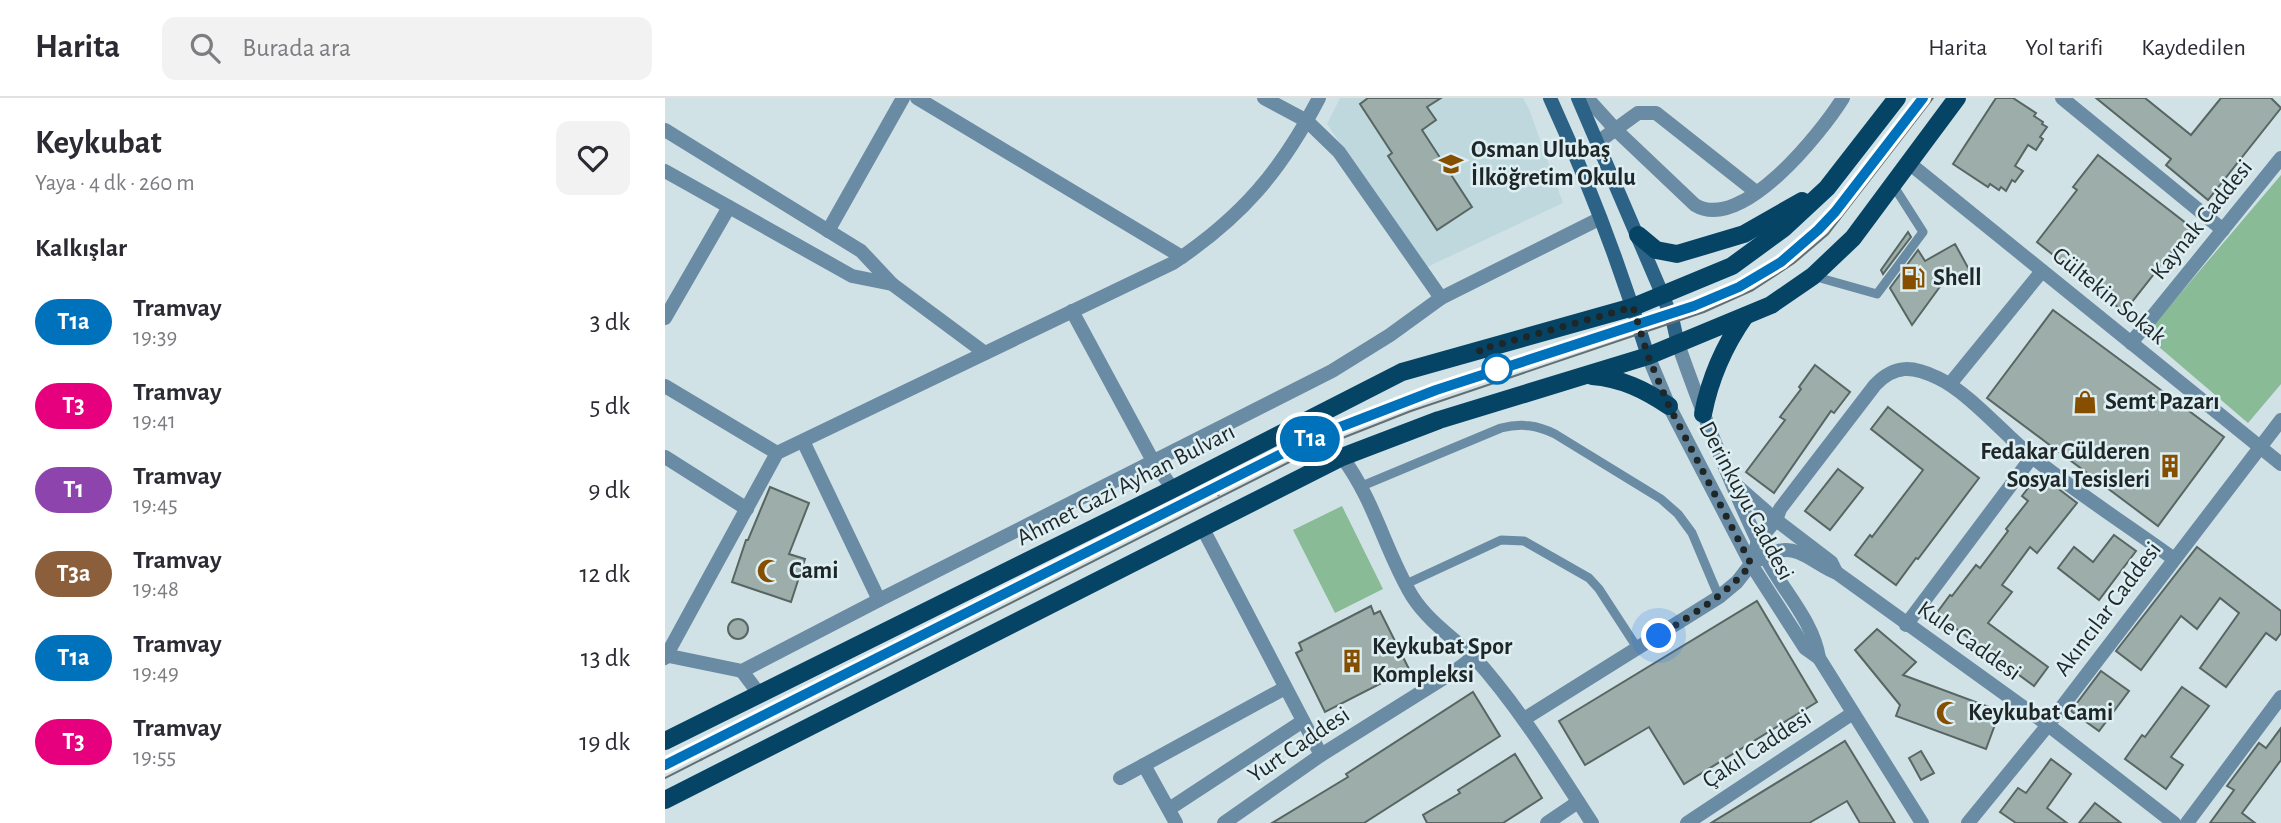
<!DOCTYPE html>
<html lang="tr">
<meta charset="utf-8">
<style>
:root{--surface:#fff;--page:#f2f2f3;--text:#2b2b33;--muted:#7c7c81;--line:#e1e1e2}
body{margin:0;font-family:"Alegreya Sans",sans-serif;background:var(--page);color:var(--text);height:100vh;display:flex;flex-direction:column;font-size:26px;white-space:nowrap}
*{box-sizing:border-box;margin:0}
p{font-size:23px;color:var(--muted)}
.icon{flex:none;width:38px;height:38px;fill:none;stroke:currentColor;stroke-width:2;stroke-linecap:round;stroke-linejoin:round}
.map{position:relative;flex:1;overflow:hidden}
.drawer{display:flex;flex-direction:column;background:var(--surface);width:665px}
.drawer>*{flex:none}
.badge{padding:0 14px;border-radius:23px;font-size:24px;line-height:46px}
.you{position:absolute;width:35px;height:35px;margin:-18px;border:5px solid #fff;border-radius:50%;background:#1a73e8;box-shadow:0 0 0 10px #1a73e833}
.map>.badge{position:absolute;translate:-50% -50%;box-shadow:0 0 0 4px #fff}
h2{padding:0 35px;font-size:26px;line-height:63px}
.round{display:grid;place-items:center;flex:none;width:74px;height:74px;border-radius:14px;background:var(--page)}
.headline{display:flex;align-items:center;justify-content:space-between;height:119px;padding:0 35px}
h1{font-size:33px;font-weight:600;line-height:52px}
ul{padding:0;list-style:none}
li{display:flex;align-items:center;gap:21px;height:84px;padding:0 35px}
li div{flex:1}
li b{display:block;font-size:26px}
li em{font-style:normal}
li .badge{min-width:77px;font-weight:700;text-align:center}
header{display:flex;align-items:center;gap:42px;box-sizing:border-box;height:98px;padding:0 35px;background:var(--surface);border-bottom:2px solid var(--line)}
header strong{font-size:33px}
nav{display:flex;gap:38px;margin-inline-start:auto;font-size:24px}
.search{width:490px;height:63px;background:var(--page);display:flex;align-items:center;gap:18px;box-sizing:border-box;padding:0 24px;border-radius:14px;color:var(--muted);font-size:26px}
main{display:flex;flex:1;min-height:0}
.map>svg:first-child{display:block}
.built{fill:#bed8dd}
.green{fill:#89bb97}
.building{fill:#9daeaa;stroke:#576663;stroke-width:2}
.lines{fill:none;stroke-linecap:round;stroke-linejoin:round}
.path{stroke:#818e90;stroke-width:2.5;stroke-dasharray:2 5;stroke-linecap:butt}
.lane{stroke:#698ba4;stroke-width:9}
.street{stroke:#698ba4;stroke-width:14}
.secondary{stroke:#2b6285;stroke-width:14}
.primary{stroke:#064466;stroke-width:18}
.tram{stroke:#646f71;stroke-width:2}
.line-casing{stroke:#fff;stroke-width:16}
.line{stroke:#0072bc;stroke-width:10}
.walk{stroke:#1f2627;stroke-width:7;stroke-dasharray:0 12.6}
.stop-dot{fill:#fff;stroke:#0072bc;stroke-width:3.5}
.labels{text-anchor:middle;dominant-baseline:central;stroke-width:5;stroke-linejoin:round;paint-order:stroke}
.poi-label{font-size:24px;font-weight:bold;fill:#1f2627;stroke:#deeff3;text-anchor:start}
.street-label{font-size:24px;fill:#1f2627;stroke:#deeff3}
</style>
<header>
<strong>Harita</strong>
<div class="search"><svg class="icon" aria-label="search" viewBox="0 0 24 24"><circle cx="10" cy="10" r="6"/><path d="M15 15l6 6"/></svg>Burada ara</div>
<nav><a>Harita</a><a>Yol tarifi</a><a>Kaydedilen</a></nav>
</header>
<main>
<section class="drawer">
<div class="headline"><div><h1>Keykubat</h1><p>Yaya · 4 dk · 260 m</p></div><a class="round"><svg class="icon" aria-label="heart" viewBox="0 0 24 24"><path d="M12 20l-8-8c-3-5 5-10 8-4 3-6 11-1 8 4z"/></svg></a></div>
<h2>Kalkışlar</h2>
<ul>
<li><span class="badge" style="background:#0072bc;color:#fff">T1a</span><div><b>Tramvay</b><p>19:39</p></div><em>3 dk</em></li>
<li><span class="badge" style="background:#e6007e;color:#fff">T3</span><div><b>Tramvay</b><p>19:41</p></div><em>5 dk</em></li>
<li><span class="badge" style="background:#8e44ad;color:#fff">T1</span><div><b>Tramvay</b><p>19:45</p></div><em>9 dk</em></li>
<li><span class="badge" style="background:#8b5e3c;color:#fff">T3a</span><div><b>Tramvay</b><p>19:48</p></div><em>12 dk</em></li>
<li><span class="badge" style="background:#0072bc;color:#fff">T1a</span><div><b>Tramvay</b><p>19:49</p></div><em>13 dk</em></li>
<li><span class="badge" style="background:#e6007e;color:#fff">T3</span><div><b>Tramvay</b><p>19:55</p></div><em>19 dk</em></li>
</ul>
</section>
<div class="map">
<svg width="1616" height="725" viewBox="0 0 1616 725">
<rect width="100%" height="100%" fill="#d1e2e6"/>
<!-- built -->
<polygon class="built" points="675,0 858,0 864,11 898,105 760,170 662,26"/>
<!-- green -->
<g class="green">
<polygon points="1616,77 1616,286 1583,325 1480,237"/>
<polygon points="677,408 718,491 670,515 628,432"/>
</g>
<!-- building -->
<g class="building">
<polygon points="703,0 776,0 762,9 771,22 757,32 807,109 772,132 723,58 727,55 695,6"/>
<polygon points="1331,0 1348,0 1371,15 1369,18 1378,24 1377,26 1382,29 1375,39 1378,41 1371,52 1363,47 1350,68 1358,73 1350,84 1347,82 1341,93 1336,89 1334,92 1325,86 1323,89 1288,66"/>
<polygon points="1431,0 1480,0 1526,37 1556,0 1606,0 1616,10 1543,102 1501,67 1506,61"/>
<polygon points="1433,57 1526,129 1459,214 1372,144 1412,92 1408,89"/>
<polygon points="1243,134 1246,139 1218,176 1216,172"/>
<polygon points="1290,146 1307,177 1288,188 1282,179 1247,227 1225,190 1253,152 1260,163"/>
<polygon points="1388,212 1559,339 1493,428 1322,300"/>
<polygon points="1150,267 1185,294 1169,315 1166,313 1109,395 1081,374 1120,322 1115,319 1136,291 1134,289"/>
<polygon points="1223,309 1314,380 1253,461 1251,460 1231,487 1190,457 1205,437 1207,439 1258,372 1206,331"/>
<polygon points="1173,371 1198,390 1165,432 1140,413"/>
<polygon points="1374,376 1412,405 1372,455 1365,449 1337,487 1347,494 1323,525 1383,569 1369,588 1271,516 1285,497 1287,498 1311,467 1315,470 1343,433 1341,431 1363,403 1357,398"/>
<polygon points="105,389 144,405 124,456 140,461 126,504 67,484 81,442 83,442"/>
<polygon points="1449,437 1471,453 1434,502 1393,470 1409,449 1428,464"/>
<polygon points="1532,449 1616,513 1616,535 1611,542 1601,535 1561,589 1535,570 1574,515 1555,500 1532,531 1516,518 1476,572 1451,553"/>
<polygon points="1092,503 1152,604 1019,686 984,629 920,667 894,623"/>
<polygon points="706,508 709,516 715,513 744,571 660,614 631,555 637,552 634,545"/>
<circle cx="73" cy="531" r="10"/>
<polygon points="1212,531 1251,564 1238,577 1335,613 1321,651 1231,618 1235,607 1190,552"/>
<polygon points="1436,573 1464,593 1434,633 1406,613"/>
<polygon points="1517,589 1544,608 1506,659 1518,667 1501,691 1460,661 1477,637 1480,639"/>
<polygon points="808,594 835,638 699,725 607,725 683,679 681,676"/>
<polygon points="1616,630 1616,662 1577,715 1590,725 1545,725 1569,692 1562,688 1594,645 1601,650"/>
<polygon points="1180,643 1230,725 1195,725 1182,703 1144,725 1046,725"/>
<polygon points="1256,653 1269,675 1256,682 1244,660"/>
<polygon points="850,656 877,700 838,725 762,725 758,717 795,695 793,692"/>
<polygon points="1386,661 1406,676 1382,710 1402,725 1351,725 1335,714 1353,690 1361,695"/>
<polygon points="1430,705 1456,725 1414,725"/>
</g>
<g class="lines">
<!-- path -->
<g class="path">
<polyline points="550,390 556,403"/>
<polyline points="30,648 37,664"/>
</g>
<!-- lane -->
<g class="lane">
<polyline points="1148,178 1212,196 1258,134 1228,87"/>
<path d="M697,388L836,330C856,325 872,327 890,336L996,401L1013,416L1027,435L1054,499"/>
<polyline points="741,486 836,442 859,443 924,480 934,491 973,551"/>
</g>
<!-- street -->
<g class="street">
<polyline points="252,0 517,159"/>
<polyline points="599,0 642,23 674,54 776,200"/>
<path d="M922,0L951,32L1030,107C1077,135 1156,35 1178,0"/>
<polyline points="1397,0 1558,132"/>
<polyline points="0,32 196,153 227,186 320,255"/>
<polyline points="933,44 973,15 991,15 1091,94"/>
<polyline points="1244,65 1616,366"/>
<polyline points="0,73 187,178 227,186"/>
<polyline points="163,133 238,0"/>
<polyline points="407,213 488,363 508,391"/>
<polyline points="0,220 64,109"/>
<polyline points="1466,245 1616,60"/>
<path d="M1013,246C1038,317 1066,389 1100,458C1117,492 1148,522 1154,560L1257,725"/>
<polyline points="983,258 1004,308 1086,466 1140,550 1154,560"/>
<polyline points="1285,286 1377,173"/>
<polyline points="0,288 112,355"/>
<polyline points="138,343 214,502"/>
<polyline points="0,359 82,411"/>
<path d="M677,359C710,403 720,453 747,498C762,522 788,540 809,559"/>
<polyline points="1071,387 1111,422 1166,464 1171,474"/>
<polyline points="538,431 656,657"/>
<path d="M1093,462C1100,459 1107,455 1114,453C1134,447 1154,469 1172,475L1383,627L1509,725"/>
<polyline points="1241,527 1367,359"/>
<polyline points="0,557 77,573 214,502 667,273 725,237 776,200 934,121"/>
<path d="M0,560L112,355L508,165C577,119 616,73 654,0"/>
<polyline points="77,573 95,597"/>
<path d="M859,621L1054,499L1072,484L1086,466L1093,443L1111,422L1115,411L1210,287C1230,266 1248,268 1273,280C1303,294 1339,336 1366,358C1412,395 1462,427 1509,461"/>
<polyline points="479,667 511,725"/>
<polyline points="455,680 620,590"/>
<polyline points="504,711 638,623"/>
<path d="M559,725L656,657L790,573L809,559C854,609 890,668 927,725"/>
<polyline points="882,725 913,704"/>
<polyline points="1022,725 1188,615"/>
<polyline points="1303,725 1383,627 1616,322"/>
<polyline points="1522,725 1616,599"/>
</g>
<!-- secondary -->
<g class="secondary">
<path d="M885,0C923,83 956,170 983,258"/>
<polyline points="913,0 998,198 1008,224 1013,246"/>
</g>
<!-- primary -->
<g class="primary">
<polyline points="973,137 991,152 1012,156 1079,136 1137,103"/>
<path d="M927,278C956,280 980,292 1004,308"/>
<path d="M1038,316C1045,280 1059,248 1080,218"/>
<polyline points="0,643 508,391 737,274 968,209 1067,168 1119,130 1162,90 1232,0"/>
<polyline points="0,702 677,359 774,322 983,258 1106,207 1148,178 1188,140 1292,0"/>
</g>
<!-- tram -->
<g class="tram">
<polyline points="0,667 652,338 771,292 890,252"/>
<polyline points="0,680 652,350 746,313 1039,214 1088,192 1129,165 1163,136 1268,0"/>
</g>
</g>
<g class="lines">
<!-- line casing -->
<g class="line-casing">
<polyline id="line" points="0,667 652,338 771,292 1029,208 1074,189 1116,164 1153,132 1170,114 1258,0"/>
</g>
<!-- line -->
<use href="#line" class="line"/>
<!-- walk -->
<path class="walk" d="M832,271L814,252L968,209L983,258L1004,308L1086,466C1060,499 1028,515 994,538"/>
</g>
<!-- icons -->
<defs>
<g id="school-bare" transform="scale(1.89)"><path d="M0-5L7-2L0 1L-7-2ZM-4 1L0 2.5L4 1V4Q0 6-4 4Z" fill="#864f00" stroke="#deeff3" stroke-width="2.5" paint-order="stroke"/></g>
<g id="fuel-bare" transform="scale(1.89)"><path d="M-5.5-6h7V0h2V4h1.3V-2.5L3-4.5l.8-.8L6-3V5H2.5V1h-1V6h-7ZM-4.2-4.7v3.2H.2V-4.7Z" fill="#864f00" stroke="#deeff3" stroke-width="2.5" paint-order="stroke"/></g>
<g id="shop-bare" transform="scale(1.89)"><path d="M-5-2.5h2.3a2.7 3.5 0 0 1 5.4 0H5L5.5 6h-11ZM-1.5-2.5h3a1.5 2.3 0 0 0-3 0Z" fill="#864f00" stroke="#deeff3" stroke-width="2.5" paint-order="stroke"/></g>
<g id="building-bare" transform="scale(1.89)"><path d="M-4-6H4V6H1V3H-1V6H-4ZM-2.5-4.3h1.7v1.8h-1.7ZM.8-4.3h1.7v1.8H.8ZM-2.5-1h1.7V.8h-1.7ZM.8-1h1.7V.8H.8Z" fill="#864f00" stroke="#deeff3" stroke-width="2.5" paint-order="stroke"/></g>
<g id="mosque-bare" transform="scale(1.89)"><path d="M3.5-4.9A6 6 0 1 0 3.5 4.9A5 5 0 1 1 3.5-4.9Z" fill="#864f00" stroke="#deeff3" stroke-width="2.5" paint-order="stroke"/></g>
</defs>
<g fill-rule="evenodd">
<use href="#school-bare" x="786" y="66"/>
<use href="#fuel-bare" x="1248" y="180"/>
<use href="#shop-bare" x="1420" y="304"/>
<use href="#building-bare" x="1505" y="368"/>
<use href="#mosque-bare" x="104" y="473"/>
<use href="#building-bare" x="687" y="563"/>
<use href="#mosque-bare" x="1283" y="615"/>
</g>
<!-- markers -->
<circle class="stop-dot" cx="832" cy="271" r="14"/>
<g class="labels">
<!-- poi labels -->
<g class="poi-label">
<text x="806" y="52">Osman Ulubaş<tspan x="806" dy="28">İlköğretim Okulu</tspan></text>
<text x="1268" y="180">Shell</text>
<text x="1440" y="304">Semt Pazarı</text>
<text x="1485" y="354" text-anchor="end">Fedakar Gülderen<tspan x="1485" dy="28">Sosyal Tesisleri</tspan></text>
<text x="124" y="473">Cami</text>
<text x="707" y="549">Keykubat Spor<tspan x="707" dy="28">Kompleksi</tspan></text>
<text x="1303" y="615">Keykubat Cami</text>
</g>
<!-- street labels -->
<g class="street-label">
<text transform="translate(1537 122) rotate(-51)">Kaynak Caddesi</text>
<text transform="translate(1444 198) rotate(39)">Gültekin Sokak</text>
<text transform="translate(461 387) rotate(-27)">Ahmet Gazi Ayhan Bulvarı</text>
<text transform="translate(1081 403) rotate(62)">Derinkuyu Caddesi</text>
<text transform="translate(1443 511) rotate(-53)">Akıncılar Caddesi</text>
<text transform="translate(1304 543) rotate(35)">Kule Caddesi</text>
<text transform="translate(634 647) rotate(-34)">Yurt Caddesi</text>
<text transform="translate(1092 651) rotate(-33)">Çakıl Caddesi</text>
</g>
</g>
</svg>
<div class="you" style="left:994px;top:538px"></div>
<b class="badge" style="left:645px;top:341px;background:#0072bc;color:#fff">T1a</b>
</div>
</main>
